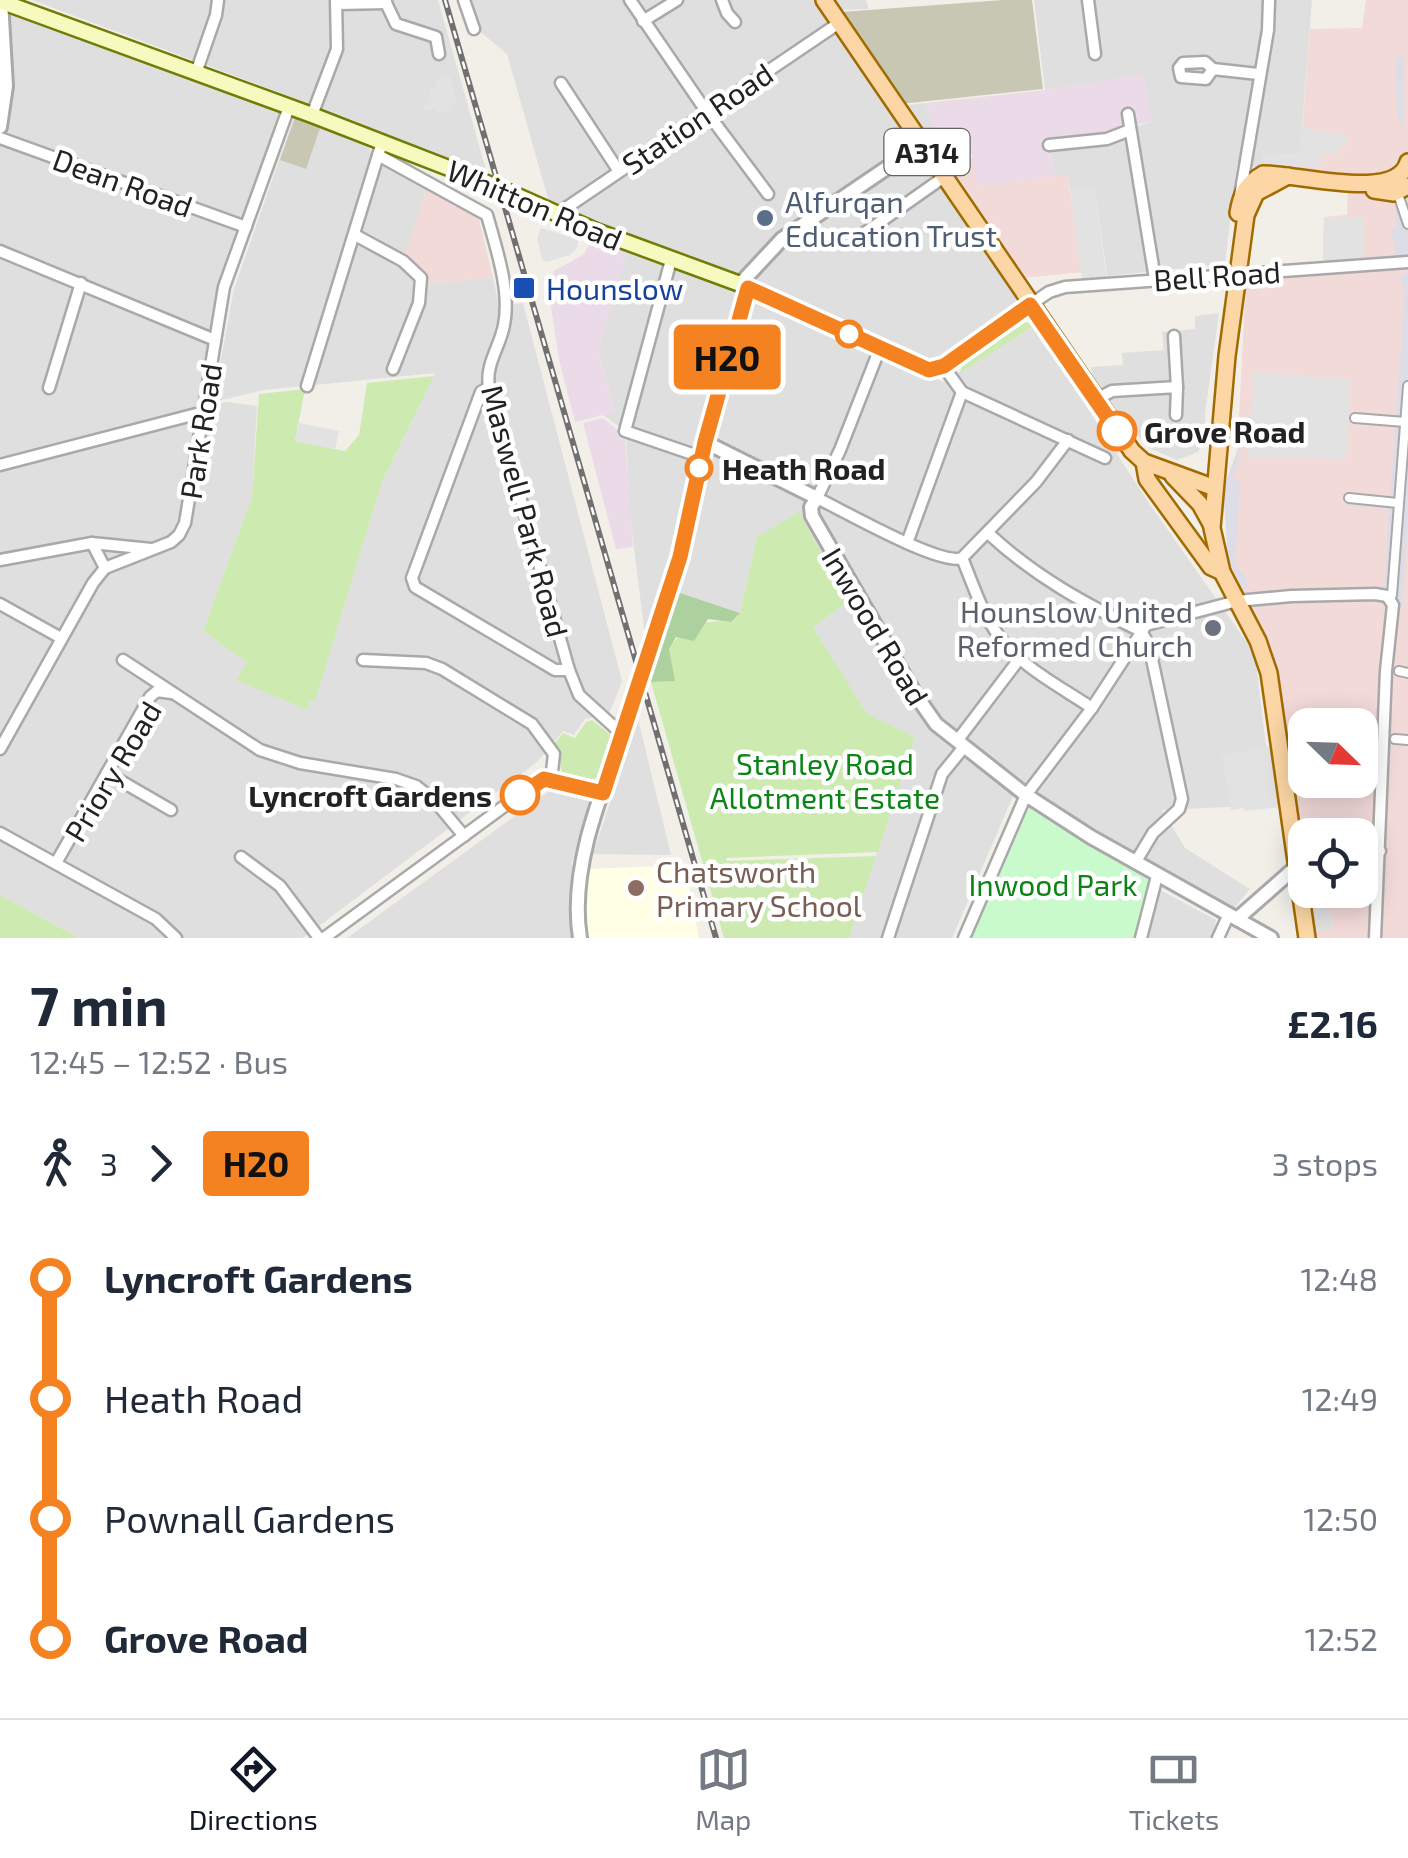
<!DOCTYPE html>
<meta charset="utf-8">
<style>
:root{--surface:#fff;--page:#f6f6f7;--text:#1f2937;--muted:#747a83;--line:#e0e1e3;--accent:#111827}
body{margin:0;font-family:"Exo 2",sans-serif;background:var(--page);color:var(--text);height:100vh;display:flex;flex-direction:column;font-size:38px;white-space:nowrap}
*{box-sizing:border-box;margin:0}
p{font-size:32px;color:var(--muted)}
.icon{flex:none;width:55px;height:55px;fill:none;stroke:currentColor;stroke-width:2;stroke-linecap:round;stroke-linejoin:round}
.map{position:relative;height:938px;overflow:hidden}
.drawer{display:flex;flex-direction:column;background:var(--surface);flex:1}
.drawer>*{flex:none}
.badge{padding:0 20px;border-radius:8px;font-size:35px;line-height:65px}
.needle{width:65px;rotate:113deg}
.controls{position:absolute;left:1288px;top:708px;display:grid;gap:20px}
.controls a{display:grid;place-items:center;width:90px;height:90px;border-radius:20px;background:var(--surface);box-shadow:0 5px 25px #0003;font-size:50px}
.map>.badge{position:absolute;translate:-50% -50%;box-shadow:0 0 0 5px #fff}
.legs{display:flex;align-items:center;gap:15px;height:110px;padding:0 30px;font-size:32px}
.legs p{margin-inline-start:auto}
.summary{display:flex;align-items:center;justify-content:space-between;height:170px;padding:0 30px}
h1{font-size:55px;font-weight:700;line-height:75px}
ul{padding:0 30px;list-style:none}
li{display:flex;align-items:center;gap:35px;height:120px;font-size:38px}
li i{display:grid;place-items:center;width:15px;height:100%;margin:0 12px;background:currentColor}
li i::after{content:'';width:25px;height:25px;margin:-12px;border:8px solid;border-radius:50%;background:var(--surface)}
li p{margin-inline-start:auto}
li:first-child i{background:linear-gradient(#0000 50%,currentColor 0)}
li:last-child i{background:linear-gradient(currentColor 50%,#0000 0)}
.tabs{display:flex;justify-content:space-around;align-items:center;height:140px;border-top:2px solid var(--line);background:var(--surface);font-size:28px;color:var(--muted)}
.tabs a{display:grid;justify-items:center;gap:5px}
.tabs .current{color:var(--accent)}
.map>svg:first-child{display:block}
.residential{fill:#e0dfdf}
.commercial{fill:#f2dad9;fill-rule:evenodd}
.industrial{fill:#ebdbe8}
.education{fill:#ffffe5}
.construction{fill:#c7c7b4}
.grass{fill:#cdebb0}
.forest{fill:#add19e}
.park{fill:#c8facc}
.parking{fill:#e2e2e2}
.plaza{fill:#dddde8}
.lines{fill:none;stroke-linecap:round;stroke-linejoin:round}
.pedestrian-casing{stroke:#a9a9a9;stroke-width:12}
.minor-casing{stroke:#a9a9a9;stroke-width:15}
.tertiary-casing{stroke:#a9a9a9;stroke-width:18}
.secondary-casing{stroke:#707d05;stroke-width:19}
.primary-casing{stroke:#a06b00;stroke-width:20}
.pedestrian{stroke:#fff;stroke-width:8}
.minor{stroke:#fff;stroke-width:10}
.tertiary{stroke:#fff;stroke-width:12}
.secondary{stroke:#f7fabf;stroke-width:14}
.primary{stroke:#fcd6a4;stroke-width:15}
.rail-casing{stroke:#707070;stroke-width:6}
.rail{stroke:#fff;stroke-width:2.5;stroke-dasharray:8;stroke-linecap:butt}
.tertiary-bridge-casing{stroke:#a9a9a9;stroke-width:18;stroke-linecap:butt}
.secondary-bridge-casing{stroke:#707d05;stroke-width:19;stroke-linecap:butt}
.tertiary-bridge{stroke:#fff;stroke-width:12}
.secondary-bridge{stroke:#f7fabf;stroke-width:14}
.line-1-casing{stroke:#fff;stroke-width:22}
.line-1{stroke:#f58220;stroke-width:15}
.service-dot{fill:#5c6f8a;stroke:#fff;stroke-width:4}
.transit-dot{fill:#1a4fb4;stroke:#fff;stroke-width:4}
.stop-1-dot{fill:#fff;stroke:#f58220;stroke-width:5}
.worship-dot{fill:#6b7280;stroke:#fff;stroke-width:4}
.education-dot{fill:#8d6e63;stroke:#fff;stroke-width:4}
.labels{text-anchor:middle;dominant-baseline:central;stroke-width:9;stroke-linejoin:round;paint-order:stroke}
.shield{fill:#fff;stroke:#646464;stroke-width:2.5}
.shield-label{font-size:28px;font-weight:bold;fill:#222}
.street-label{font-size:30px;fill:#222;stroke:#fff}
.service-label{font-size:30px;fill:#4e5e75;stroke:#fff;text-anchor:start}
.transit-label{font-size:30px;fill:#164399;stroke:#fff;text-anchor:start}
.stop-label{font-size:30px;font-weight:bold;fill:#222;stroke:#fff;text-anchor:start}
.worship-label{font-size:30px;fill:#5b616d;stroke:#fff;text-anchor:end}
.park-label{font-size:30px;fill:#0c8416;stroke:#fff}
.education-label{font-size:30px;fill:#785e54;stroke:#fff;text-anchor:start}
</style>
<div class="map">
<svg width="1408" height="938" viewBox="0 0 1408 938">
<rect width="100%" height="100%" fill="#f2efe9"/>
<!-- residential -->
<g class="residential">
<polygon points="32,0 438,0 488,177 357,126 358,122"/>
<polygon points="467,0 866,0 869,9 832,10 1030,305 944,367 912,365 943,382 1035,326 1144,496 1255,654 1273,805 1162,810 1185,848 1250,889 1230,913 1033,792 1013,796 952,938 849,938 915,737 867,715 757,537 740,613 670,590 701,458 625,431 603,415 615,411 598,351 629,244 567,218 549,202 507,54 476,28"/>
<polygon points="1034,0 1312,0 1298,177 1237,163 1225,264 1107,276 1095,188 1070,189 1067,175 1055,176 1051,149 1152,122 1143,75 1045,90"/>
<polygon points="0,7 282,110 218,285 198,404 194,408 0,459"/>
<polygon points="925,103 944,153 933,155 901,106"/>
<polygon points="294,117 363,143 370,148 371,159 427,188 404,261 422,284 493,277 499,307 523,303 622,681 609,714 585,719 574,735 563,731 537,762 303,938 79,938 0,895 0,470 211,412 213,405 226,402 257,406 252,497 203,631 248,662 237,679 308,709 309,700 315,700 382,482 435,373 264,390 213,402 234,289"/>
<polygon points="1219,313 1205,414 1206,438 1198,452 1177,460 1147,447 1093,382 1091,367 1123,365 1122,353 1164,350 1162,332 1195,329 1195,316"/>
<polygon points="626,436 694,458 672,565 646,644 630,515"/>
<polygon points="638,719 671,855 593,854"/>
<polygon points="552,789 594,800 571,864 587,869 583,938 347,938"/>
<polygon points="1160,890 1216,920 1213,938 1148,938"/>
</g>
<!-- commercial -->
<g class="commercial">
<path d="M1366,0H1408V938H1315L1313,931L1334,928L1324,890H1360V835H1305L1303,862L1281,690L1272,653L1228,560L1226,486L1237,458L1246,279L1259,268L1323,262L1324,217L1347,215L1348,174L1299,171L1310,29L1362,28ZM1305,725H1360V780H1305Z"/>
<polygon points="973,158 978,185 1067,174 1083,272 1022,278 945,166 948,162"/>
<polygon points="427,188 479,219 493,277 422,284 403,261"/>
</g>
<!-- industrial -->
<g class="industrial">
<polygon points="1143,74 1153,122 1133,125 1135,143 1051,149 1055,176 977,186 971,150 944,153 925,103 1045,90"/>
<polygon points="596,231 629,244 598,351 615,412 575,422 559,360 549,292 554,271 584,254"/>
<polygon points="603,418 625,436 633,547 616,549 583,423"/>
</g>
<!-- education -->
<polygon class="education" points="685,865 699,938 583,938 578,907 587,869"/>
<!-- construction -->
<g class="construction">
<polygon points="1003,0 1032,0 1043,89 900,104 842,12"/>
<polygon points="295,118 320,128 306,169 280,160"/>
</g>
<!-- grass -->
<g class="grass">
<polygon points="1026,322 1035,325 960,373 962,363"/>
<polygon points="434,376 382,482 315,701 309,700 308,710 236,680 247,662 203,631 252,497 259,394 305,389 295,441 345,451 359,435 367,383"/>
<path d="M799,512L847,602L813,627L867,714L915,737L878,852L726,858L727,861L876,856L849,938H724L651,682L674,681L669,649C683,626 706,619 731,622L740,613L757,537Z"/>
<polygon points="592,720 613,737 599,777 589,780 562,772 554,744 563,733 575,738 586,722"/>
<polygon points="0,895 79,938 0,938"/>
</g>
<!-- forest -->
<polygon class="forest" points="677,592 740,613 731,622 708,619 694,641 676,637 669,649 675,681 651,682 649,675"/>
<!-- park -->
<polygon class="park" points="1030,806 1151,882 1136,938 970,938"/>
<!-- parking -->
<g class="parking">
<polygon points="450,75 456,104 449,106 449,112 436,114 435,109 423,111 431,89 436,88 435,79"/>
<polygon points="1301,127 1348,137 1347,146 1340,145 1339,154 1321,153 1320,167 1262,166 1263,153 1299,154"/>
<polygon points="1095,187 1107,283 1083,285 1070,189"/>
<polygon points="1324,217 1364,217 1364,259 1323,262"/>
<polygon points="541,228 578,239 578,246 570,255 546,262 542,259 537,239"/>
<polygon points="1254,372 1351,379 1346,459 1248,457"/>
<polygon points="299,423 339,431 335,449 295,441"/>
<polygon points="1272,746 1281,807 1244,811 1243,808 1231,810 1222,755"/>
<polygon points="1324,890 1334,929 1315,931 1310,891"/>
</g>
<!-- plaza -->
<g class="plaza">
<polygon points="1404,54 1403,126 1397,117 1396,59"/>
<polygon points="1408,193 1408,258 1395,258 1394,238 1391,237 1390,231 1396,228 1395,197"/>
<polygon points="1408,264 1408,515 1402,607 1396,607 1384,590 1389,509 1348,505 1349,494 1390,497 1405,292 1400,276 1407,274"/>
<polygon points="1240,443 1238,464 1232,476 1240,482 1235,565 1246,577 1248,586 1244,590 1228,560 1224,501 1226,481"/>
</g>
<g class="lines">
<!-- pedestrian casing -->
<g class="pedestrian-casing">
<g id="pedestrian">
<polyline points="1399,197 1408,224"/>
<polyline points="1355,418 1405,422"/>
<polyline points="1349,498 1398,503"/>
<polyline points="1392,595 1408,386"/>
<polyline points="1399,671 1408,673"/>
<polyline points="1395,739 1408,740"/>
</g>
</g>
<!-- minor casing -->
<g class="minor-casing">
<g id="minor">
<polyline points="464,0 474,29"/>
<polyline points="630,0 706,111 768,194"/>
<polyline points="722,0 727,13 735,22"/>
<polyline points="1088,0 1095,54"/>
<polyline points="386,3 396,24 436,37 439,54"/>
<polyline points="337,4 386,3 386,0"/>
<polyline points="643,21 677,0"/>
<polyline points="1213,69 1205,62 1183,63 1179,68 1181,77 1206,79 1213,69 1258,74"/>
<polyline points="196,73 216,15 218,0"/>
<polyline points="561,83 618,170"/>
<polyline points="1128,114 1155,279"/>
<polyline points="312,115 337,49 336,0"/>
<polyline points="0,138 246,227"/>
<polyline points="1049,145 1107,139 1130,130"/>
<path d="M378,155L487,215C496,248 511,291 504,325C500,347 485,364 489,387L569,670L579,695L623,735"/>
<polyline points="1240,196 1268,30 1269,0"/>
<polyline points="557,214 839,23"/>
<polyline points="863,234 944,177"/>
<polyline points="355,235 403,261 421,278 419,303 393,369"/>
<polyline points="0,251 215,340"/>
<polyline points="671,260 625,431 701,457"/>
<polyline points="1030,305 1049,292 1065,287 1408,262"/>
<polyline points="1174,336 1177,387"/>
<path d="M880,348L840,450L817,498C844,511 940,566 962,558L1036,482L1068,440"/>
<polyline points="944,367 962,392 1105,458"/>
<polyline points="307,386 380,149"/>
<polyline points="489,387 481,392 412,578 415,587 555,670 569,670"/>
<polyline points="49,388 81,283"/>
<polyline points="1095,400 1112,391 1177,387 1176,415"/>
<polyline points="0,465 204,412"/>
<path d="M988,533C1034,576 1085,604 1141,631"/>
<polyline points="92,543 151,549"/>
<polyline points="907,543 962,392"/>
<path d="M962,558C973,584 982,614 999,636C1021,667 1061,687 1092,708"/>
<polyline points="0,560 92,543 105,568"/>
<polyline points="0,604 61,638"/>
<polyline points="123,660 260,750 300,763 396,779 416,786 435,801 464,836"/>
<polyline points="363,660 426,663 442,669 532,724 554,754 551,780"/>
<polyline points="957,741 1020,658"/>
<polyline points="0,749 93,583 105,568 171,542 179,535 185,523 224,287 289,107"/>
<polyline points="107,773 171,810"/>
<polyline points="0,833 156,919 176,938"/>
<polyline points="1360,850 1380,851"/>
<polyline points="241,857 280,886 319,938"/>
<polyline points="56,863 150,697 157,691 171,693"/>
<polyline points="1135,863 1153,833 1179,809 1182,799 1149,645 1141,631"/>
<polyline points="324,938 540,780 551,780 603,793"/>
<polyline points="888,938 942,774 964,747"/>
<polyline points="964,938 1026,795 1092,708 1146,625 1237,601 1291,596 1375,594 1387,596 1393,605 1386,671 1375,938"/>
<polyline points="1141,938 1157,876"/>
<polyline points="1218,938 1228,916"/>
</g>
</g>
<!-- tertiary casing -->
<g class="tertiary-casing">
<g id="tertiary">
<polyline points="0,127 6,86 1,1"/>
<polyline points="740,284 782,239 922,144"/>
<polyline points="705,442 817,498 811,507 812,516 915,694 936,724 1026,795 1091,837 1271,938"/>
<polyline points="651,650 680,557 705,442 748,288"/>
<polyline points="1237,919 1296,867"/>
<path d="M580,938C567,859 612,769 637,695"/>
</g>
</g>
<!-- secondary casing -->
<g class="secondary-casing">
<g id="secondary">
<polyline points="0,1 312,115 482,181"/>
<polyline points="513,194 596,231 740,284 929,370 944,367 1030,305"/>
</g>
</g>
<!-- primary casing -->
<g class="primary-casing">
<g id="primary">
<polyline points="824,0 1132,451 1144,462 1215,488"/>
<polyline points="1288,176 1256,193 1246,215 1227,356 1212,528 1222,572 1258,641 1269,673 1307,938"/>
<polyline points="1374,190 1394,193 1408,186"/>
<path d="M1238,213C1241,194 1246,184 1263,174C1296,173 1397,203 1408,162"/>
<polyline points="1144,462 1147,479 1211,567 1222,572"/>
<polyline points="1173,476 1200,504 1211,524"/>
</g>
</g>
<!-- pedestrian -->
<use href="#pedestrian" class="pedestrian"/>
<!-- minor -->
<use href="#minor" class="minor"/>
<!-- tertiary -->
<use href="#tertiary" class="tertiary"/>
<!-- secondary -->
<use href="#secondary" class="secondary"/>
<!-- primary -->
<use href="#primary" class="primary"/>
<!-- rail casing -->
<g class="rail-casing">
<polyline id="rail" points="445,0 716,938"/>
</g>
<!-- rail -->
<use href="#rail" class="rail"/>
<!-- tertiary-bridge casing -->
<g class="tertiary-bridge-casing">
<polyline id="tertiary-bridge" points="637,695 651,650"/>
</g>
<!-- secondary-bridge casing -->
<g class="secondary-bridge-casing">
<polyline id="secondary-bridge" points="482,181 513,194"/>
</g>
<!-- tertiary-bridge -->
<use href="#tertiary-bridge" class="tertiary-bridge"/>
<!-- secondary-bridge -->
<use href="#secondary-bridge" class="secondary-bridge"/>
</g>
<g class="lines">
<!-- line-1 casing -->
<g class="line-1-casing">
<polyline id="line-1" points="520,795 544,779 603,793 680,557 705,442 748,288 929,370 944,366 1030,305 1117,431"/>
</g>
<!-- line-1 -->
<use href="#line-1" class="line-1"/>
</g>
<!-- markers -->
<circle class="service-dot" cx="765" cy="218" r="10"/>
<rect class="transit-dot" x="512" y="276" width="24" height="24" rx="5"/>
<g class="stop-1-dot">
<circle cx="849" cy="334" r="12"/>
<circle cx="1117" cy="431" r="18"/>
<circle cx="699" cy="468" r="12"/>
<circle cx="520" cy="795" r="18"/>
</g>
<circle class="worship-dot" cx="1213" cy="628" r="10"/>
<circle class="education-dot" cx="636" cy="888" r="10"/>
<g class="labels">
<!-- shield labels -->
<rect class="shield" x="884.5" y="129" width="85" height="46" rx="8"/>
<g class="shield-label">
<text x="927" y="152">A314</text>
</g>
<!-- street labels -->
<g class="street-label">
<text transform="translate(697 118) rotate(-34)">Station Road</text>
<text transform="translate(123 182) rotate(20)">Dean Road</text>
<text transform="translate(535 204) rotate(23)">Whitton Road</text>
<text transform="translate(1217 275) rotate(-4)">Bell Road</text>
<text transform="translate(200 431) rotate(-81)">Park Road</text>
<text transform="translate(526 511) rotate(75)">Maswell Park Road</text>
<text transform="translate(876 626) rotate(59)">Inwood Road</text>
<text transform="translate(112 771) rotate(-59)">Priory Road</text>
</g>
<!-- service labels -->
<g class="service-label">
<text x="785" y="201">Alfurqan<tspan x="785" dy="34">Education Trust</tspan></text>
</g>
<!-- transit labels -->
<g class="transit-label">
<text x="546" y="288">Hounslow</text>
</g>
<!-- stop labels -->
<g class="stop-label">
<text x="1144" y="431">Grove Road</text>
<text x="722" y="468">Heath Road</text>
<text x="492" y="795" text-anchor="end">Lyncroft Gardens</text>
</g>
<!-- worship labels -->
<g class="worship-label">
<text x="1193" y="611">Hounslow United<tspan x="1193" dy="34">Reformed Church</tspan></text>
</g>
<!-- park labels -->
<g class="park-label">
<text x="825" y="763">Stanley Road<tspan x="825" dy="34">Allotment Estate</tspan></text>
<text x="1053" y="884">Inwood Park</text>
</g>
<!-- education labels -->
<g class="education-label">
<text x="656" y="871">Chatsworth<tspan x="656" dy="34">Primary School</tspan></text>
</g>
</g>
</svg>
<div class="controls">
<a><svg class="needle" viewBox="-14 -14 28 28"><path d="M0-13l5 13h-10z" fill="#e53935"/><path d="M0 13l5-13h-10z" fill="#747a83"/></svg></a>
<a><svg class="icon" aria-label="locate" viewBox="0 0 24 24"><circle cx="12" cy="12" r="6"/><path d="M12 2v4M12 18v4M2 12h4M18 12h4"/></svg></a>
</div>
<b class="badge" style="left:727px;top:357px;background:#f58220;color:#111">H20</b>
</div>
<section class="drawer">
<div class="summary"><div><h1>7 min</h1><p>12:45 – 12:52 · Bus</p></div><b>£2.16</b></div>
<div class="legs"><svg class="icon" aria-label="walk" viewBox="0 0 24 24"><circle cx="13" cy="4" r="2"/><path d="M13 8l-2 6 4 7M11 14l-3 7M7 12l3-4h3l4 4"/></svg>3<svg class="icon" aria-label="forward" viewBox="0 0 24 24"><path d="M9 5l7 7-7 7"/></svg><b class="badge" style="background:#f58220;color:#111">H20</b><p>3 stops</p></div>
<ul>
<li><i style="color:#f58220"></i><b>Lyncroft Gardens</b><p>12:48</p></li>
<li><i style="color:#f58220"></i><span>Heath Road</span><p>12:49</p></li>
<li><i style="color:#f58220"></i><span>Pownall Gardens</span><p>12:50</p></li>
<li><i style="color:#f58220"></i><b>Grove Road</b><p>12:52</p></li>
</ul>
</section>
<nav class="tabs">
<a class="current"><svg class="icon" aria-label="directions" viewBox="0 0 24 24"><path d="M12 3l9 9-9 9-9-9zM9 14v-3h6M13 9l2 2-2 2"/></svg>Directions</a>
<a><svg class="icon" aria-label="map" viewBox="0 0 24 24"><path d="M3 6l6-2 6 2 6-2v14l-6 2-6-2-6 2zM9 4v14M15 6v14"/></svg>Map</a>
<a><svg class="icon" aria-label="tickets" viewBox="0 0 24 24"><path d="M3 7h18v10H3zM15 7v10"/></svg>Tickets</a>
</nav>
